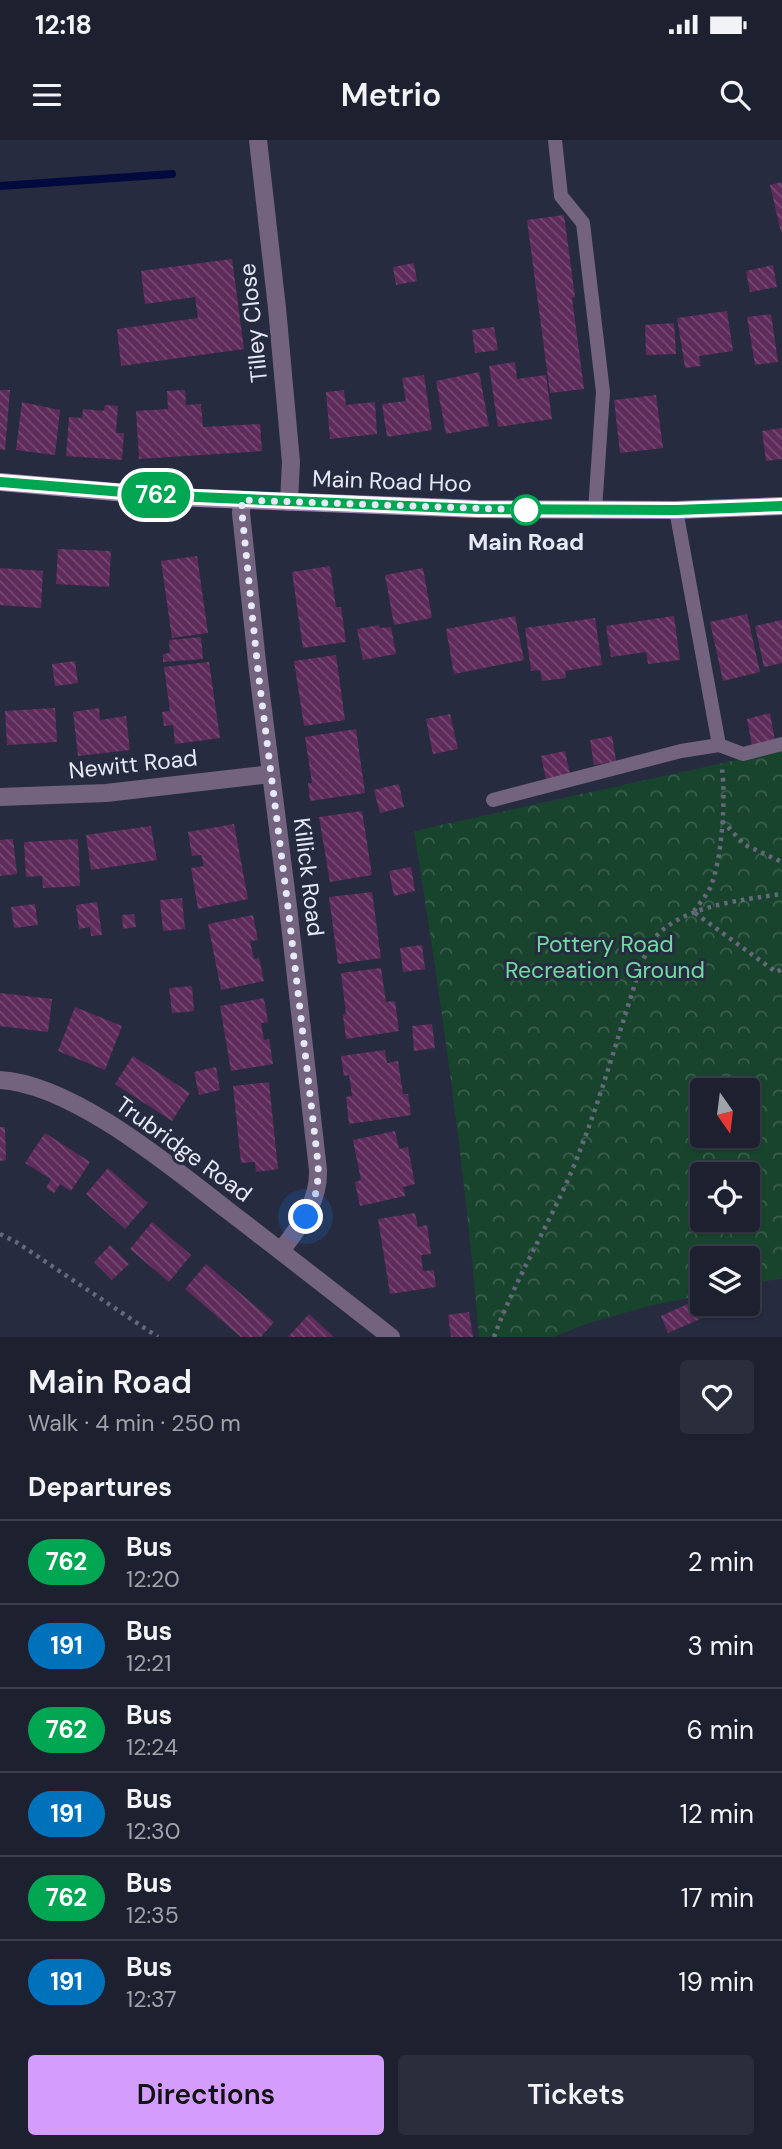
<!DOCTYPE html>
<meta charset="utf-8">
<style>
:root{--surface:#1d202f;--page:#2a2d3b;--text:#f1f3f6;--muted:#a0a3aa;--line:#3b3e4b;--accent:#d49cfc}
body{margin:0;font-family:"DM Sans",sans-serif;background:var(--page);color:var(--text);height:100vh;display:flex;flex-direction:column;font-size:26px;white-space:nowrap}
*{box-sizing:border-box;margin:0}
p{font-size:23px;color:var(--muted)}
.icon{flex:none;width:38px;height:38px;fill:none;stroke:currentColor;stroke-width:2;stroke-linecap:round;stroke-linejoin:round}
.map{position:relative;height:1197px;overflow:hidden}
.side{display:flex;flex-direction:column;background:var(--surface);flex:1}
.side>*{flex:none}
.badge{padding:0 14px;border-radius:23px;font-size:24px;line-height:46px}
.needle{width:46px;rotate:166deg}
.fabs{position:absolute;left:690px;top:938px;display:grid;gap:14px}
.fabs a{display:grid;place-items:center;width:70px;height:70px;border-radius:7px;background:var(--surface);box-shadow:0 2px 5px #0004,0 0 0 2px var(--line);font-size:35px}
.you{position:absolute;width:35px;height:35px;margin:-18px;border:5px solid #fff;border-radius:50%;background:#1a73e8;box-shadow:0 0 0 10px #1a73e833}
.map>.badge{position:absolute;translate:-50% -50%;box-shadow:0 0 0 4px #fff}
h2{padding:0 28px;font-size:26px;line-height:63px}
.round{display:grid;place-items:center;flex:none;width:74px;height:74px;border-radius:7px;background:var(--page)}
.head{display:flex;align-items:center;justify-content:space-between;height:119px;padding:0 28px}
h1{font-size:33px;font-weight:600;line-height:52px}
.cta{display:flex;gap:14px;margin-top:auto;padding:14px 28px}
.cta a{flex:1;height:80px;border-radius:7px;background:var(--accent);color:#111;font-size:28px;font-weight:600;line-height:80px;text-align:center}
.cta a+a{background:var(--page);color:var(--text)}
ul{padding:0;list-style:none}
li{display:flex;align-items:center;gap:21px;height:84px;padding:0 28px;border-top:2px solid var(--line)}
li div{flex:1}
li b{display:block;font-size:26px}
li em{font-style:normal}
li .badge{min-width:77px;font-weight:700;text-align:center}
.status{display:flex;justify-content:space-between;align-items:center;height:49px;padding:0 35px;background:var(--surface);direction:ltr}
.status svg{height:19px;fill:currentColor}
header{display:flex;justify-content:space-between;align-items:center;height:91px;padding:0 28px;background:var(--surface);font-size:32px;font-weight:600}
.map>svg:first-child{display:block}
.forest{fill:url(#forest-crowns);fill-rule:evenodd}
.lines{fill:none;stroke-linecap:round;stroke-linejoin:round}
.stream{stroke:#000a3f;stroke-width:8}
.building{fill:url(#building-back-hatch)}
.path{stroke:#65687a;stroke-width:4.5;stroke-dasharray:3.5 5;stroke-linecap:butt}
.lane{stroke:#73637e;stroke-width:14}
.street{stroke:#73637e;stroke-width:18}
.secondary{stroke:#9a82ad;stroke-width:18}
.line-casing{stroke:#fff;stroke-width:16}
.line{stroke:#00a651;stroke-width:10}
.walk{stroke:#e5e8f6;stroke-width:7;stroke-dasharray:0 12.6}
.stop-dot{fill:#fff;stroke:#00a651;stroke-width:3.5}
.labels{text-anchor:middle;dominant-baseline:central;stroke-width:6;stroke-linejoin:round;paint-order:stroke}
.street-label{font-size:23px;fill:#e5e8f6;stroke:#272b3f}
.stop-label{font-size:23px;font-weight:bold;fill:#e5e8f6;stroke:#272b3f}
.park-label{font-size:23px;fill:#70dba1;stroke:#272b3f}
</style>
<div class="status"><b>12:18</b><svg viewBox="0 0 49 12"><path d="M0 12V9h3v3zM5 12V6h3v6zM10 12V3h3v9zM15 12V0h3v12zM26 1h20v11H26zM47 4h2v5h-2z"/></svg></div>
<header><svg class="icon" aria-label="menu" viewBox="0 0 24 24"><path d="M4 6h16M4 12h16M4 18h16"/></svg>Metrio<svg class="icon" aria-label="search" viewBox="0 0 24 24"><circle cx="10" cy="10" r="6"/><path d="M15 15l6 6"/></svg></header>
<div class="map">
<svg width="782" height="1197" viewBox="0 0 782 1197">
<defs>
<pattern id="forest-crowns" width="20" height="18" patternUnits="userSpaceOnUse" patternTransform="scale(1.75)"><rect width="20" height="18" fill="#18442d"/><path d="M2 6a3 3 0 1 1 6 0M12 15a3 3 0 1 1 6 0" fill="none" stroke="#395f4c"/></pattern>
<pattern id="building-back-hatch" width="6" height="6" patternUnits="userSpaceOnUse" patternTransform="scale(1.75)"><rect width="6" height="6" fill="#5e2b5b"/><path d="M-1 5l2 2M0 0l6 6M5-1l2 2" fill="none" stroke="#754a73"/></pattern>
</defs>
<rect width="100%" height="100%" fill="#272b3f"/>
<!-- forest -->
<path class="forest" d="M782,608V1138L747,1145V1118H702V1155L649,1166L583,1185L554,1197H479C465,1027 441,859 414,691L755,616ZM702,950H747V996H702ZM702,1034H747V1080H702Z"/>
<g class="lines">
<!-- stream -->
<polyline class="stream" points="0,46 172,34"/>
</g>
<!-- building -->
<g class="building">
<polygon points="782,42 782,92 781,92 770,45"/>
<polygon points="564,75 575,157 572,158 584,249 550,253 527,80"/>
<polygon points="232,119 244,209 121,226 117,189 198,178 195,157 145,164 141,131"/>
<polygon points="414,123 417,141 396,145 393,127"/>
<polygon points="773,125 777,147 750,152 746,131"/>
<polygon points="727,171 733,211 699,216 701,226 685,228 677,178"/>
<polygon points="771,174 778,222 755,225 747,177"/>
<polygon points="674,183 676,214 646,215 645,185"/>
<polygon points="494,187 498,210 475,213 472,190"/>
<polygon points="515,222 517,239 546,235 552,279 498,287 489,226"/>
<polygon points="479,232 489,286 446,294 436,241"/>
<polygon points="424,235 432,290 387,297 382,264 406,261 402,238"/>
<polygon points="0,250 10,250 5,310 0,309"/>
<polygon points="185,250 186,265 201,264 203,287 260,284 262,311 139,319 136,271 168,269 167,251"/>
<polygon points="344,250 346,265 375,262 377,294 330,299 326,252"/>
<polygon points="656,255 663,308 620,313 614,260"/>
<polygon points="22,262 60,270 55,315 16,310"/>
<polygon points="105,265 118,266 116,293 124,293 122,320 66,316 69,277 82,278 83,269 104,271"/>
<polygon points="782,288 782,319 766,321 762,291"/>
<polygon points="58,409 111,411 109,447 56,444"/>
<polygon points="197,416 208,493 172,498 161,421"/>
<polygon points="330,426 336,467 341,467 346,502 303,508 292,432"/>
<polygon points="0,428 43,431 41,468 0,465"/>
<polygon points="423,428 432,478 394,485 385,435"/>
<polygon points="747,474 760,532 723,541 710,482"/>
<polygon points="515,476 524,520 454,534 446,489"/>
<polygon points="674,476 680,520 648,524 646,512 611,517 606,486"/>
<polygon points="595,478 602,525 565,531 566,538 542,541 540,530 531,531 525,488"/>
<polygon points="782,480 782,523 764,527 755,486"/>
<polygon points="379,485 380,488 391,487 396,514 363,520 357,489"/>
<polygon points="201,497 203,519 163,522 163,514 170,513 169,500"/>
<polygon points="336,515 345,580 304,586 294,521"/>
<polygon points="75,521 78,543 55,546 52,524"/>
<polygon points="209,522 220,598 175,604 173,585 164,586 162,572 170,571 164,527"/>
<polygon points="55,568 57,602 7,605 5,571"/>
<polygon points="99,568 100,580 126,576 130,610 78,616 73,572"/>
<polygon points="770,573 775,601 752,606 747,579"/>
<polygon points="450,574 458,609 433,614 426,579"/>
<polygon points="356,589 365,653 310,661 308,643 312,643 305,597"/>
<polygon points="612,596 616,621 594,625 590,600"/>
<polygon points="565,611 570,634 546,639 541,616"/>
<polygon points="399,644 404,667 380,673 374,650"/>
<polygon points="362,671 372,735 330,742 319,677"/>
<polygon points="234,684 248,759 198,769 191,728 204,726 201,715 192,716 188,692"/>
<polygon points="151,686 157,720 91,730 86,695"/>
<polygon points="13,699 17,734 0,736 0,700"/>
<polygon points="78,699 80,746 43,748 42,736 26,737 24,702"/>
<polygon points="411,727 415,751 394,756 389,731"/>
<polygon points="372,752 381,818 338,824 329,757"/>
<polygon points="182,758 185,789 163,791 160,760"/>
<polygon points="97,762 102,795 91,796 90,787 79,789 76,765"/>
<polygon points="35,764 38,785 14,788 11,767"/>
<polygon points="134,774 136,787 123,789 122,775"/>
<polygon points="253,775 258,800 250,801 254,819 259,818 264,841 221,850 208,784"/>
<polygon points="422,805 425,829 403,832 400,808"/>
<polygon points="381,828 386,862 395,861 399,891 346,899 343,875 346,874 341,833"/>
<polygon points="192,846 194,871 172,873 169,848"/>
<polygon points="0,853 52,859 48,892 0,886"/>
<polygon points="264,858 268,882 261,883 264,900 269,899 273,924 231,931 220,866"/>
<polygon points="75,867 122,886 105,930 58,911"/>
<polygon points="432,884 435,908 414,911 412,886"/>
<polygon points="385,910 387,923 398,921 403,954 408,954 411,975 349,984 346,957 352,956 349,935 344,936 341,916"/>
<polygon points="133,916 190,953 172,981 115,944"/>
<polygon points="216,927 220,950 199,955 194,932"/>
<polygon points="269,942 278,1029 256,1032 255,1022 241,1023 233,946"/>
<polygon points="0,987 5,987 6,1020 0,1021"/>
<polygon points="395,991 399,1009 408,1007 415,1044 403,1047 405,1056 360,1066 355,1042 361,1040 353,1000"/>
<polygon points="45,993 90,1022 71,1051 60,1044 54,1053 46,1048 51,1039 25,1023"/>
<polygon points="108,1028 148,1063 125,1089 86,1054"/>
<polygon points="415,1073 418,1087 427,1085 431,1114 421,1115 423,1131 434,1130 436,1147 390,1154 378,1079"/>
<polygon points="152,1082 191,1115 169,1142 130,1109"/>
<polygon points="110,1105 129,1124 112,1140 94,1122"/>
<polygon points="206,1124 274,1182 261,1197 241,1197 185,1149"/>
<polygon points="692,1162 700,1179 668,1193 661,1176"/>
<polygon points="724,1164 745,1164 747,1172 727,1177"/>
<polygon points="469,1172 473,1197 451,1197 448,1175"/>
<polygon points="309,1174 334,1197 288,1197"/>
</g>
<g class="lines">
<!-- path -->
<g class="path">
<polyline points="722,681 745,705 782,722"/>
<path d="M694,771C699,764 706,756 710,748C722,722 726,658 722,629"/>
<polyline points="695,773 776,832 782,829"/>
<polyline points="0,1094 16,1102 158,1197"/>
<path d="M494,1197C516,1137 551,1082 575,1023C602,957 620,887 643,820C646,814 649,806 653,800C679,766 742,760 782,754"/>
</g>
<!-- lane -->
<g class="lane">
<polyline points="555,0 561,56 583,83 603,252 595,370"/>
<polyline points="676,370 719,605"/>
<polyline points="493,660 681,611 719,605 743,614 782,604"/>
</g>
<!-- street -->
<g class="street">
<polyline points="258,0 277,168 291,322 289,362"/>
<path d="M242,360L241,373L258,531L288,767L318,1030C319,1063 300,1085 281,1111"/>
<polyline points="0,657 106,653 271,634"/>
<path d="M0,940C72,944 169,1025 226,1069C281,1111 336,1154 391,1197"/>
</g>
<!-- secondary -->
<polyline class="secondary" points="0,342 173,357 478,369 676,370 782,366"/>
</g>
<g class="lines">
<!-- line casing -->
<g class="line-casing">
<polyline id="line" points="0,342 173,356 478,369 676,370 782,366"/>
</g>
<!-- line -->
<use href="#line" class="line"/>
<!-- walk -->
<path class="walk" d="M306,1077C316,1060 319,1043 318,1023L288,767L258,531L242,373V360L526,370"/>
</g>
<!-- markers -->
<circle class="stop-dot" cx="526" cy="370" r="14"/>
<g class="labels">
<!-- street labels -->
<g class="street-label">
<text transform="translate(253 183) rotate(-96)">Tilley Close</text>
<text transform="translate(392 341) rotate(2)">Main Road Hoo</text>
<text transform="translate(133 624) rotate(-6)">Newitt Road</text>
<text transform="translate(309 737) rotate(83)">Killick Road</text>
<text transform="translate(184 1009) rotate(36)">Trubridge Road</text>
</g>
<!-- stop labels -->
<g class="stop-label">
<text x="526" y="402">Main Road</text>
</g>
<!-- park labels -->
<g class="park-label">
<text x="605" y="804">Pottery Road<tspan x="605" dy="26">Recreation Ground</tspan></text>
</g>
</g>
</svg>
<div class="fabs">
<a><svg class="needle" viewBox="-14 -14 28 28"><path d="M0-13l5 13h-10z" fill="#e53935"/><path d="M0 13l5-13h-10z" fill="#a0a3aa"/></svg></a>
<a><svg class="icon" aria-label="locate" viewBox="0 0 24 24"><circle cx="12" cy="12" r="6"/><path d="M12 2v4M12 18v4M2 12h4M18 12h4"/></svg></a>
<a><svg class="icon" aria-label="layers" viewBox="0 0 24 24"><path d="M12 4l9 5-9 5-9-5zM3 14l9 5 9-5"/></svg></a>
</div>
<div class="you" style="left:306px;top:1077px"></div>
<b class="badge" style="left:156px;top:355px;background:#00a651;color:#fff">762</b>
</div>
<section class="side">
<div class="head"><div><h1>Main Road</h1><p>Walk · 4 min · 250 m</p></div><a class="round"><svg class="icon" aria-label="heart" viewBox="0 0 24 24"><path d="M12 20l-8-8c-3-5 5-10 8-4 3-6 11-1 8 4z"/></svg></a></div>
<h2>Departures</h2>
<ul>
<li><span class="badge" style="background:#00a651;color:#fff">762</span><div><b>Bus</b><p>12:20</p></div><em>2 min</em></li>
<li><span class="badge" style="background:#0072bc;color:#fff">191</span><div><b>Bus</b><p>12:21</p></div><em>3 min</em></li>
<li><span class="badge" style="background:#00a651;color:#fff">762</span><div><b>Bus</b><p>12:24</p></div><em>6 min</em></li>
<li><span class="badge" style="background:#0072bc;color:#fff">191</span><div><b>Bus</b><p>12:30</p></div><em>12 min</em></li>
<li><span class="badge" style="background:#00a651;color:#fff">762</span><div><b>Bus</b><p>12:35</p></div><em>17 min</em></li>
<li><span class="badge" style="background:#0072bc;color:#fff">191</span><div><b>Bus</b><p>12:37</p></div><em>19 min</em></li>
</ul>
<div class="cta"><a>Directions</a><a>Tickets</a></div>
</section>
